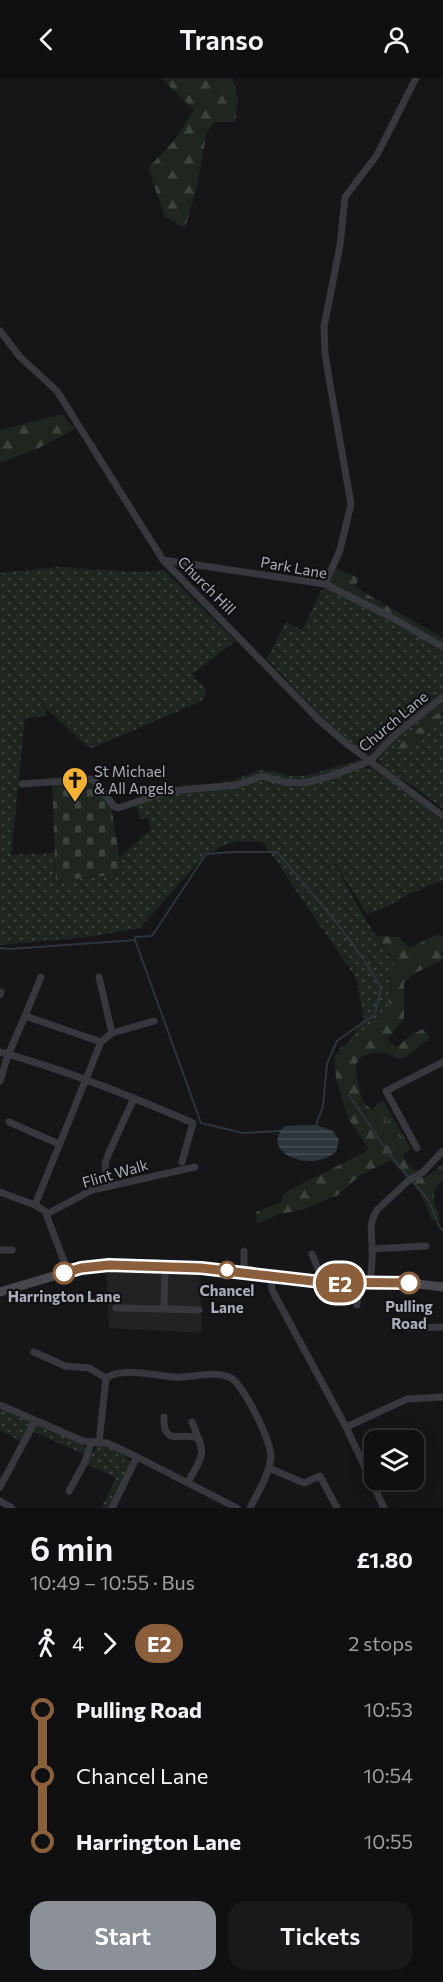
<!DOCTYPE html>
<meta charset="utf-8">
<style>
:root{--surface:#101012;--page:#19191b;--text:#f1f3f6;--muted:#9c9d9f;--line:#303032;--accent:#8c9099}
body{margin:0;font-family:Commissioner,sans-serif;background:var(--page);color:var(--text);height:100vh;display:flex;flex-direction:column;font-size:22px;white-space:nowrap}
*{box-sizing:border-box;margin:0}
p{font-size:20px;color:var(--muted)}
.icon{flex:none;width:33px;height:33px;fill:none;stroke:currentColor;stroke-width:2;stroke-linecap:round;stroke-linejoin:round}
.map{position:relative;height:1430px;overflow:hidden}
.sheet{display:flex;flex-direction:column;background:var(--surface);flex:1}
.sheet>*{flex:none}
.badge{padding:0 12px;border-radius:20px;font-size:21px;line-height:39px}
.controls{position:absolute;left:364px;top:1352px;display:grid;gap:12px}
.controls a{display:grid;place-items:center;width:60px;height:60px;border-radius:12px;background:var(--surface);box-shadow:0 3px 15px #0003,0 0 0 2px var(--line);font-size:30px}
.map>.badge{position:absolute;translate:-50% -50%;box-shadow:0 0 0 3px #fff}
.legs{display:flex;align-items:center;gap:9px;height:66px;padding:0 30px;font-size:20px}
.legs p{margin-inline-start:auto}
.headline{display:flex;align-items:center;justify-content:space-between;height:102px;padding:0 30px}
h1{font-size:33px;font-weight:600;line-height:45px}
.cta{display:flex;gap:12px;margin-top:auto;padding:12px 30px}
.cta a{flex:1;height:69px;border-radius:18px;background:var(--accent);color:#fff;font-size:24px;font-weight:600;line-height:69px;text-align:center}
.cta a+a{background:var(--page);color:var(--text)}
ul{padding:0 30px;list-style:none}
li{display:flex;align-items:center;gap:21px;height:66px;font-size:22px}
li i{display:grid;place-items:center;width:9px;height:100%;margin:0 8px;background:currentColor}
li i::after{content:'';width:15px;height:15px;margin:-8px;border:4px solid;border-radius:50%;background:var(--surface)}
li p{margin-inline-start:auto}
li:first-child i{background:linear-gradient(#0000 50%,currentColor 0)}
li:last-child i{background:linear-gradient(currentColor 50%,#0000 0)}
header{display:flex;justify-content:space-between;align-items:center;height:78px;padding:0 30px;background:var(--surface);font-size:27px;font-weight:600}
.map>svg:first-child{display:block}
.built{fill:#222225}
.grass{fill:url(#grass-dots)}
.forest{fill:url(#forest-firs)}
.cemetery{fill:url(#cemetery-stones)}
.park{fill:url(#park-tufts)}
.water{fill:url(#water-rules)}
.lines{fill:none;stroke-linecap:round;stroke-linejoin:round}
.stream{stroke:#2c353c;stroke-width:2}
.street{stroke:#37383d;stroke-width:7}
.secondary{stroke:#45474d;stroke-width:9}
.line-1-casing{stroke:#fff;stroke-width:14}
.line-1{stroke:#8b5e3c;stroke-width:9}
.stop-1-dot{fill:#fff;stroke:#8b5e3c;stroke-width:3}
.labels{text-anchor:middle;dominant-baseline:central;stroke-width:4.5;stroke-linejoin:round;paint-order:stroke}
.street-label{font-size:15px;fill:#a8adb8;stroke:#111113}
.poi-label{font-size:15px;fill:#a8adb8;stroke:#111113;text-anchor:start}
.stop-label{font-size:15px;font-weight:bold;fill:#a8adb8;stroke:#111113}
</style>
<header><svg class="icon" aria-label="back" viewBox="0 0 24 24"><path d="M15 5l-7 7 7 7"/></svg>Transo<svg class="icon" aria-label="person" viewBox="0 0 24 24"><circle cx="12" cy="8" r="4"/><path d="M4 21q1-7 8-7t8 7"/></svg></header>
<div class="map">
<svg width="443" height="1430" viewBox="0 0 443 1430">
<defs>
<pattern id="grass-dots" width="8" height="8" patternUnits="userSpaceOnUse" patternTransform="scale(1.5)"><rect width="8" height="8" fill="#1e261f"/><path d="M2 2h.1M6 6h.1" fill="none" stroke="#3c433d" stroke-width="1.8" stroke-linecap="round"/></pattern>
<pattern id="forest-firs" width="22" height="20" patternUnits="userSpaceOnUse" patternTransform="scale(1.5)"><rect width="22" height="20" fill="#1e261f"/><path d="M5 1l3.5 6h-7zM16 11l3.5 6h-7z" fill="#3c433d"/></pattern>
<pattern id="cemetery-stones" width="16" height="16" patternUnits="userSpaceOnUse" patternTransform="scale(1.5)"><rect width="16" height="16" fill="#1e261f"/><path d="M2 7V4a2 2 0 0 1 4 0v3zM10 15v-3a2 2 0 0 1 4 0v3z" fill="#3c433d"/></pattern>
<pattern id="park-tufts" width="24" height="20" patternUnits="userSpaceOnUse" patternTransform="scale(1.5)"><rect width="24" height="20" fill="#1e261f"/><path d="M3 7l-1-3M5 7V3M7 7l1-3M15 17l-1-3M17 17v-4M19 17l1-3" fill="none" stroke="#3c433d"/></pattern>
<pattern id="water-rules" width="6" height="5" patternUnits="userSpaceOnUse" patternTransform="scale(1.5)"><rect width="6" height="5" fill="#2c353c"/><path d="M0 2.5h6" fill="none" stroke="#485056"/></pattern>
</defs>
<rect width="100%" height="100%" fill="#161618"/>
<!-- built -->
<polygon class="built" points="106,1193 200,1195 202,1255 109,1250"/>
<!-- grass -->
<g class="grass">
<polygon points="59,489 136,494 164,492 236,563 192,596 207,612 202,623 90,671 43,628 47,638 25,640 11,777 55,775 56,803 122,796 120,779 151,751 148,740 141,741 136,727 181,713 183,707 218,706 237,701 258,692 278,694 287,698 304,698 359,682 367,691 372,690 414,720 443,744 443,802 409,816 385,830 367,836 332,781 363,837 394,886 388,930 382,944 347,966 364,941 356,900 263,764 239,763 225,767 206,776 140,850 88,859 0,867 0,495"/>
<polygon points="326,510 392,543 443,575 443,617 373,673 358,671 321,639 267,581 286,544 302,552 321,513"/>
<polygon points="443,624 443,731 417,711 385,691 378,681 397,660"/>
<path d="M0,1331L83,1366L87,1373L93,1374L97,1368C108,1366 127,1375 131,1385L109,1430H101L116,1400L87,1386L90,1379L27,1351L21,1364L0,1352Z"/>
</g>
<!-- forest -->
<g class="forest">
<polygon points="161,0 233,0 238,22 235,44 215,44 207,53 197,108 185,150 165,139 148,90 172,65 194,32"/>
<polygon points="62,336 75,351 41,369 0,385 0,352"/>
<polygon points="335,490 359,500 355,509 443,560 443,575 392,543 326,510"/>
<polygon points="443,631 443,640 404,672 398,674 397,668"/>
<path d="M438,856L443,860V882L417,894L404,905V941L387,962L397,969L411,957L423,951L430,960L406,979L398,981L385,975H370L360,980L356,986L357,1000L362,1022L387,1048L409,1087L425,1100L443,1086V1102C428,1118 434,1122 440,1141L432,1143L420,1114L391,1082L359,1098L338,1117L302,1132L279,1136L257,1146L256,1134L281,1124L284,1115L369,1072L348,1040L336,1001L334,980L340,970L382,944L388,930L394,886L377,858L399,859L410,870Z"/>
</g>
<!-- cemetery -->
<polygon class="cemetery" points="93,701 111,727 122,796 56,803 52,704"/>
<!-- park -->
<polygon class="park" points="383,1022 411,1071 403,1076 387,1048 371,1031"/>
<!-- water -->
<path class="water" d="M316,1047L333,1053L339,1062L336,1074C331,1077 325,1081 319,1082C298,1087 263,1073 284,1048Z"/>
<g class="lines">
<!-- stream -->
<g class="stream">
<polyline points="135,862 201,1045 243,1055 280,1053"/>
<path d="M0,870L10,871L135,862V859L152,858L206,776L232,774H277C314,818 353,860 381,910L375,936L337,963L327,986L323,1028L316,1047"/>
<polyline points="349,1017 390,1077 429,1123 439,1148 443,1153"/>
</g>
<!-- street -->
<g class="street">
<polyline points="0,253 20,279 57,313 163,482 319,642 347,666 443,738"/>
<polyline points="163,482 325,506 389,538 443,569"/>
<polyline points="325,506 340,472 351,426 330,306 325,275 324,249 340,167 345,119 377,77 416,0"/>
<polyline points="22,706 93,701 114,728 118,730 170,713 237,707 263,698 284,704 304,705 331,698 370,683 395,657 443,619"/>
<polyline points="41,899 25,938 101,964"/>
<polyline points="99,899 112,955"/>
<polyline points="0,917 1,914"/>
<path d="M0,974C66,992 130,1018 193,1045L182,1084"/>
<polyline points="0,1003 8,977 25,938"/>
<polyline points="9,1044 59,1066"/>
<polyline points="417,1070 386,1013 443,984"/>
<polyline points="107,1104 105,1086 108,1077 134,1020"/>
<polyline points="0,1114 35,1127 45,1133 68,1194"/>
<polyline points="35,1127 101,964 112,955 154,943"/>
<polyline points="47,1136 92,1112 195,1089"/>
<polyline points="372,1171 426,1168"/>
<polyline points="0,1172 12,1172"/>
<polyline points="312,1176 318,1191 321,1204"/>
<polyline points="165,1189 164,1231 199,1232"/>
<polyline points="244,1194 244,1173"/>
<polyline points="271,1198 272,1212 346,1349 384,1430"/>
<path d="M370,1205C371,1193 373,1181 372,1170C372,1155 368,1146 377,1132L409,1102L423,1094L443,1073"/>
<polyline points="357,1227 357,1205"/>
<polyline points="116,1230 164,1231"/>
<polyline points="406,1250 443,1249"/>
<polyline points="34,1274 65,1288 89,1290 106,1300"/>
<path d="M106,1300C123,1288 156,1298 174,1299C191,1301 210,1292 229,1299C243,1304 272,1365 271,1379C269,1397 258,1414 250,1430"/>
<polyline points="0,1327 83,1363 107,1365 137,1379 112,1430"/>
<path d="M164,1339C163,1371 183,1352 199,1361"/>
<polyline points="346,1349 407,1321 443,1319"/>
<polyline points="99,1365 106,1300"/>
<polyline points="137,1379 237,1430"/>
<polyline points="269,1390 304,1405 320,1398 337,1430"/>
<path d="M188,1404C206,1372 205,1377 192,1344"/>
<polyline points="0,1409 35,1343"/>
<polyline points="69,1413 85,1384 91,1365"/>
<polyline points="0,1423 12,1430"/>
</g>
<!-- secondary -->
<polyline class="secondary" points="0,1214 81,1190 109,1187 201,1190 321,1204 410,1205 443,1209"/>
</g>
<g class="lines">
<!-- line-1 casing -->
<g class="line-1-casing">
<polyline id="line-1" points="64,1195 81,1190 109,1187 201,1190 321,1204 409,1205"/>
</g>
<!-- line-1 -->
<use href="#line-1" class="line-1"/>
</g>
<!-- icons -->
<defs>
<g id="church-pin" transform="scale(1.35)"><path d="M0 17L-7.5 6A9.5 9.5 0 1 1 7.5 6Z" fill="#f2b134" stroke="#111113"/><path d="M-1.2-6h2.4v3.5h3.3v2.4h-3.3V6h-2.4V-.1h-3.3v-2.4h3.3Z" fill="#111"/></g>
</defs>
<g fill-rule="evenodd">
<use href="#church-pin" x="75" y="702"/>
</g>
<!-- markers -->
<g class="stop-1-dot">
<circle cx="227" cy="1192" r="8"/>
<circle cx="64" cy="1195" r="10"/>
<circle cx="409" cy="1205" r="10"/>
</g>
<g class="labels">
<!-- street labels -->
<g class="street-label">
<text transform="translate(294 489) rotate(10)">Park Lane</text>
<text transform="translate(207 507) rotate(45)">Church Hill</text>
<text transform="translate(393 643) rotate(-40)">Church Lane</text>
<text transform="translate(115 1095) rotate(-16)">Flint Walk</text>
</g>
<!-- poi labels -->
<g class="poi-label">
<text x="94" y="693">St Michael<tspan x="94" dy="17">&amp; All Angels</tspan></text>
</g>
<!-- stop labels -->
<g class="stop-label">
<text x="227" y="1212">Chancel<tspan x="227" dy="17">Lane</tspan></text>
<text x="64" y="1218">Harrington Lane</text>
<text x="409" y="1228">Pulling<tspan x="409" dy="17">Road</tspan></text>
</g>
</g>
</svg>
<div class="controls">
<a><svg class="icon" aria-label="layers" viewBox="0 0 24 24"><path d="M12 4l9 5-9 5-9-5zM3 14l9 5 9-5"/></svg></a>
</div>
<b class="badge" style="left:340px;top:1205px;background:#8b5e3c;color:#fff">E2</b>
</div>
<section class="sheet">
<div class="headline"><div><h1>6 min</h1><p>10:49 – 10:55 · Bus</p></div><b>£1.80</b></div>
<div class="legs"><svg class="icon" aria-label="walk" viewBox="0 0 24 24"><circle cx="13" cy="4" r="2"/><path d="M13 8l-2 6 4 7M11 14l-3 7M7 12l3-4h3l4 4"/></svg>4<svg class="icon" aria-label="forward" viewBox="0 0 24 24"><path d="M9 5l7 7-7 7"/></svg><b class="badge" style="background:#8b5e3c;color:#fff">E2</b><p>2 stops</p></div>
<ul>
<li><i style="color:#8b5e3c"></i><b>Pulling Road</b><p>10:53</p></li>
<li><i style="color:#8b5e3c"></i><span>Chancel Lane</span><p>10:54</p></li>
<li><i style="color:#8b5e3c"></i><b>Harrington Lane</b><p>10:55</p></li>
</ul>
<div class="cta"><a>Start</a><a>Tickets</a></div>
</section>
